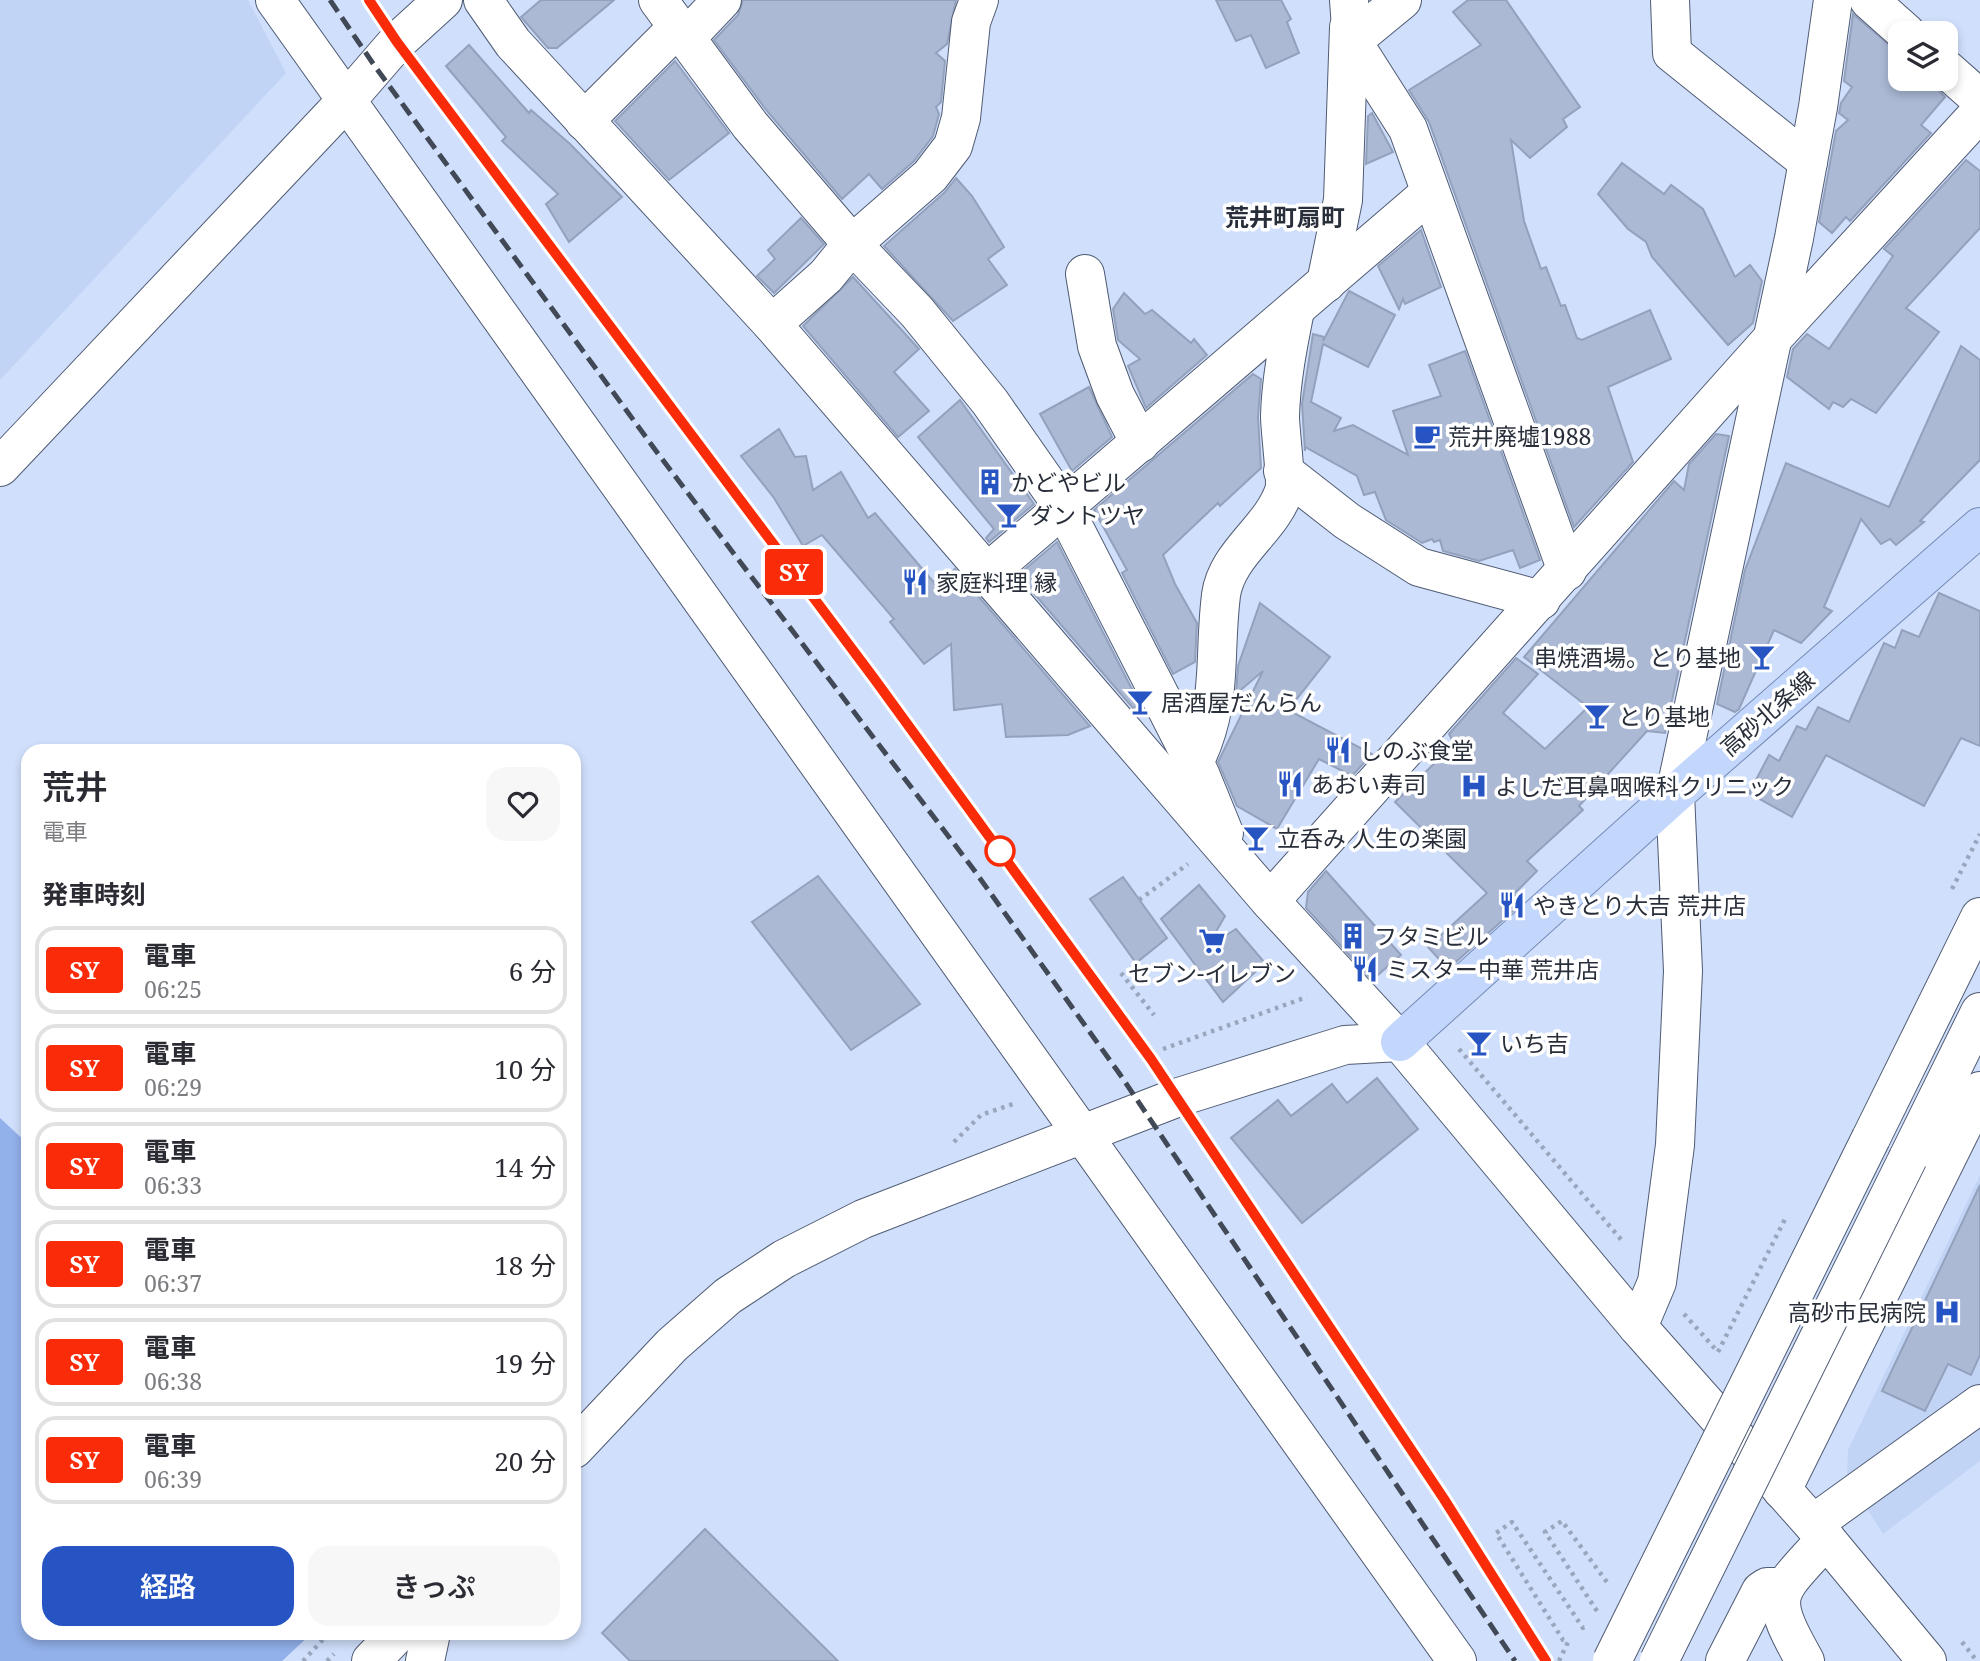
<!DOCTYPE html>
<html lang="ja">
<meta charset="utf-8">
<style>
:root{--surface:#fff;--page:#f7f7f7;--text:#2b2b33;--muted:#7c7c81;--line:#e1e1e2;--accent:#2655c3}
body{margin:0;font-family:"Noto Serif","Noto Sans JP",serif;background:var(--page);color:var(--text);height:100vh;display:flex;flex-direction:column;font-size:26px;white-space:nowrap}
*{box-sizing:border-box;margin:0}
p{font-size:23px;color:var(--muted)}
.icon{flex:none;width:38px;height:38px;fill:none;stroke:currentColor;stroke-width:2;stroke-linecap:round;stroke-linejoin:round}
.map{position:relative;flex:1;overflow:hidden}
.drawer{position:absolute;left:21px;top:744px;width:560px;height:896px;display:flex;flex-direction:column;background:var(--surface);border-radius:21px;box-shadow:0 4px 10px #0003}
.drawer>*{flex:none}
.badge{padding:0 14px;border-radius:5px;font-size:24px;line-height:46px}
.fabs{position:absolute;left:1888px;top:21px;display:grid;gap:14px}
.fabs a{display:grid;place-items:center;width:70px;height:70px;border-radius:14px;background:var(--surface);box-shadow:0 4px 10px #0003;font-size:35px}
.map>.badge{position:absolute;translate:-50% -50%;box-shadow:0 0 0 4px #fff}
h2{padding:0 21px;font-size:26px;line-height:63px}
.round{display:grid;place-items:center;flex:none;width:74px;height:74px;border-radius:21px;background:var(--page)}
.head{display:flex;align-items:center;justify-content:space-between;height:119px;padding:0 21px}
h1{font-size:33px;font-weight:600;line-height:52px}
.cta{display:flex;gap:14px;margin-top:auto;padding:14px 21px}
.cta a{flex:1;height:80px;border-radius:21px;background:var(--accent);color:#fff;font-size:28px;font-weight:600;line-height:80px;text-align:center}
.cta a+a{background:var(--page);color:var(--text)}
ul{padding:0;list-style:none}
li{display:flex;align-items:center;gap:21px;height:88px;margin:0 14px 10px;padding:0 7px;border:4px solid var(--line);border-radius:21px}
li div{flex:1}
li b{display:block;font-size:26px}
li em{font-style:normal}
li .badge{min-width:77px;font-weight:700;text-align:center}
.map>svg:first-child{display:block}
.built{fill:#c2d4f6}
.green{fill:#92b0ea}
.building{fill:#abb9d5;stroke:#93a1bc;stroke-width:2}
.lines{fill:none;stroke-linecap:round;stroke-linejoin:round}
.minor-casing{stroke:#4f5b73;stroke-width:40}
.major-casing{stroke:#738ab7;stroke-width:40}
.path{stroke:#9aa6bd;stroke-width:4.5;stroke-dasharray:3.5 5;stroke-linecap:butt}
.minor{stroke:#fff;stroke-width:38}
.major{stroke:#c3d6fc;stroke-width:38}
.rail{stroke:#414856;stroke-width:5;stroke-dasharray:14 7;stroke-linecap:butt}
.minor-bridge-casing{stroke:#4f5b73;stroke-width:40;stroke-linecap:butt}
.minor-bridge{stroke:#fff;stroke-width:38}
.line-casing{stroke:#fff;stroke-width:16}
.line{stroke:#fa2b08;stroke-width:10}
.stop-dot{fill:#fff;stroke:#fa2b08;stroke-width:3.5}
.labels{text-anchor:middle;dominant-baseline:central;stroke-width:7;stroke-linejoin:round;paint-order:stroke}
.poi-label{font-size:23px;fill:#292f3a;stroke:#fff;text-anchor:start}
.street-label{font-size:23px;fill:#292f3a;stroke:#fff}
.neighbourhood-label{font-size:24px;font-weight:bold;fill:#292f3a;stroke:#fff}
</style>
<div class="map">
<svg width="1980" height="1661" viewBox="0 0 1980 1661">
<rect width="100%" height="100%" fill="#d0dffb"/>
<!-- built -->
<g class="built">
<polygon points="0,0 248,0 286,73 0,380"/>
<polygon points="1980,1175 1980,1461 1883,1534 1847,1477 1848,1450"/>
</g>
<!-- green -->
<polygon class="green" points="0,1118 28,1144 28,1633 312,1633 282,1661 0,1661"/>
<!-- building -->
<g class="building">
<polygon points="541,0 614,0 557,48 548,48 521,17"/>
<polygon points="743,0 956,0 947,44 936,53 945,61 941,102 936,107 939,114 933,136 914,161 882,189 869,174 842,199 767,111 714,40 738,15"/>
<polygon points="1216,0 1281,0 1291,19 1287,22 1299,53 1266,68 1251,35 1236,41"/>
<polygon points="1468,0 1506,0 1580,107 1563,119 1567,127 1530,158 1511,140 1524,221 1541,269 1546,267 1561,306 1565,305 1577,338 1582,340 1650,310 1671,359 1608,387 1633,462 1574,527 1429,122 1409,90 1481,45 1453,12"/>
<polygon points="1853,14 1900,54 1900,79 1927,79 1945,97 1921,125 1931,133 1850,221 1846,217 1832,233 1819,222 1836,131 1848,120 1839,113 1841,103 1852,87 1844,81"/>
<polygon points="469,45 529,113 531,110 570,144 622,197 569,242 546,204 558,194 502,141 506,137 446,66"/>
<polygon points="675,61 729,133 669,180 615,121"/>
<polygon points="1372,113 1393,152 1366,164 1368,116"/>
<polygon points="1966,160 1980,171 1980,228 1906,308 1939,332 1876,413 1851,399 1843,407 1833,402 1829,409 1787,377 1793,349 1807,334 1829,349 1893,256 1884,249"/>
<polygon points="1622,163 1664,194 1671,185 1703,209 1735,277 1750,265 1762,281 1753,323 1728,345 1652,257 1646,242 1628,229 1598,194"/>
<polygon points="956,178 972,196 1004,247 988,259 1007,285 953,321 884,246 945,192"/>
<polygon points="801,218 824,244 774,293 757,276 775,259 768,250"/>
<polygon points="1421,230 1441,287 1405,304 1403,299 1399,309 1378,266"/>
<polygon points="853,277 919,349 894,372 929,411 898,437 803,326"/>
<polygon points="1349,291 1395,315 1368,367 1323,344 1311,402 1341,418 1334,431 1353,425 1408,455 1393,411 1441,396 1429,365 1465,351 1540,560 1520,568 1513,550 1479,561 1443,551 1440,540 1434,542 1432,539 1422,543 1386,520 1375,492 1364,495 1357,476 1305,447 1305,451 1302,404 1313,334 1324,337 1323,341"/>
<polygon points="1124,293 1145,314 1152,310 1191,343 1194,339 1207,355 1146,408 1128,366 1140,359 1118,340 1113,309"/>
<polygon points="1961,346 1980,360 1980,460 1920,521 1924,522 1896,545 1890,539 1881,544 1861,519 1824,607 1832,611 1801,643 1774,630 1739,709 1735,712 1717,704 1745,570 1786,463 1889,507"/>
<polygon points="1253,374 1261,379 1258,417 1261,468 1220,506 1218,503 1163,555 1175,584 1197,623 1195,662 1173,674 1122,573 1127,570 1094,510"/>
<polygon points="1089,387 1112,437 1072,471 1040,414"/>
<polygon points="960,400 1034,504 989,542 986,538 994,529 918,437"/>
<polygon points="779,429 795,457 806,456 813,490 841,472 868,518 875,513 936,585 955,569 1090,726 1068,735 1006,737 1002,704 954,710 951,644 924,664 890,622 894,619 822,535 803,546 774,498 741,456"/>
<polygon points="1716,434 1729,436 1665,733 1647,731 1579,806 1583,810 1527,861 1537,871 1514,894 1522,903 1448,969 1428,947 1487,893 1395,802 1454,744 1449,734 1516,658 1538,674 1503,713 1545,749 1588,707 1524,657 1674,481 1684,490 1689,464"/>
<polygon points="1057,542 1140,705 1133,708 1018,575"/>
<polygon points="1939,593 1980,611 1980,746 1961,738 1924,806 1826,755 1792,817 1749,793 1769,755 1779,761 1797,726 1806,730 1818,707 1849,722 1884,643 1895,648 1902,630 1919,637"/>
<polygon points="1260,603 1330,657 1288,710 1372,754 1352,776 1319,759 1277,829 1237,806 1218,762 1263,671 1236,694 1238,666"/>
<polygon points="1326,871 1401,955 1372,980 1306,908 1308,892"/>
<polygon points="818,876 920,1004 851,1050 752,922"/>
<polygon points="1123,877 1167,938 1136,963 1090,899"/>
<polygon points="1199,885 1225,916 1207,947 1236,929 1265,963 1223,1002 1161,919"/>
<polygon points="1377,1078 1418,1129 1302,1223 1231,1138 1278,1100 1291,1116 1332,1084 1347,1103"/>
<polygon points="1980,1185 1980,1355 1971,1375 1948,1364 1925,1411 1882,1391"/>
<polygon points="705,1529 838,1661 630,1661 602,1633"/>
</g>
<g class="lines">
<!-- minor casing -->
<g class="minor-casing">
<g id="minor">
<polyline points="275,0 1457,1661"/>
<polyline points="483,0 513,43 772,324 1270,901 1400,1042 1638,1327 1826,1539 1927,1661"/>
<polyline points="658,0 750,125 852,244 917,312 990,402 1064,508 1200,774 1224,833"/>
<polyline points="1349,0 1352,41 1408,129 1567,571"/>
<polyline points="1670,0 1672,53 1808,162"/>
<polyline points="1869,0 1906,33"/>
<polyline points="686,38 722,0"/>
<polyline points="1352,41 1402,0"/>
<polyline points="1946,69 1980,99"/>
<polyline points="584,121 678,27"/>
<polyline points="1085,274 1097,346 1115,395 1140,443"/>
<polyline points="1326,283 1343,200 1349,27"/>
<polyline points="772,324 826,276 852,244 930,176 953,146 961,118 971,22 979,0"/>
<polyline points="0,467 346,101 397,42 443,0"/>
<polyline points="1283,471 1347,521 1419,567 1541,600"/>
<polyline points="987,573 1430,193"/>
<path d="M1194,763C1224,702 1213,659 1221,595C1227,553 1271,530 1284,491C1287,481 1280,431 1280,416C1281,380 1288,345 1295,310"/>
<polyline points="1270,901 1771,340 1980,112"/>
<polyline points="1871,1138 1980,917"/>
<polyline points="1908,1158 1980,1012"/>
<polyline points="1638,1327 1657,1282 1675,1145 1683,971 1675,794 1794,238 1818,107 1833,0"/>
<polyline points="574,1449 672,1345 728,1296 784,1259 863,1219 1176,1098 1345,1045 1400,1042"/>
<polyline points="1782,1490 1980,1091"/>
<polyline points="1813,1524 1980,1404"/>
<polyline points="371,1661 398,1633"/>
<polyline points="425,1661 431,1633"/>
<polyline points="1725,1661 1761,1591 1767,1587 1784,1587"/>
<path d="M1805,1661C1766,1592 1776,1595 1826,1539"/>
</g>
</g>
<!-- major casing -->
<g class="major-casing">
<polyline id="major" points="1400,1042 1675,794 1980,527"/>
</g>
<!-- path -->
<g class="path">
<polyline points="1952,889 1980,834"/>
<polyline points="1139,900 1188,864"/>
<polyline points="1121,973 1154,1015"/>
<polyline points="1163,1049 1307,997"/>
<polyline points="1459,1049 1624,1243"/>
<polyline points="954,1142 981,1115 1016,1103"/>
<polyline points="1684,1314 1718,1352"/>
<polyline points="1718,1352 1785,1219"/>
<polyline points="1597,1611 1545,1532 1562,1521 1609,1585"/>
<polyline points="1962,1642 1977,1661"/>
<polyline points="303,1661 329,1633"/>
<polyline points="327,1661 334,1654"/>
<polyline points="1559,1661 1568,1642 1563,1640 1496,1533 1512,1522 1583,1628 1586,1626"/>
</g>
<!-- minor -->
<use href="#minor" class="minor"/>
<!-- major -->
<use href="#major" class="major"/>
<!-- rail -->
<g class="rail">
<polyline points="330,0 374,65 659,455 974,870 1119,1073 1515,1661"/>
<polyline points="369,0 397,42 873,677 1151,1059 1444,1499 1546,1661"/>
</g>
<!-- minor-bridge casing -->
<g class="minor-bridge-casing">
<g id="minor-bridge">
<polyline points="1612,1661 1871,1138"/>
<polyline points="1659,1661 1908,1158"/>
</g>
</g>
<!-- minor-bridge -->
<use href="#minor-bridge" class="minor-bridge"/>
</g>
<g class="lines">
<!-- line casing -->
<g class="line-casing">
<polyline id="line" points="369,0 397,42 873,677 1151,1059 1444,1499 1546,1661"/>
</g>
<!-- line -->
<use href="#line" class="line"/>
</g>
<!-- icons -->
<defs>
<g id="cafe-bare" transform="scale(2.1)"><path d="M-5.5-4.5H6V0H3Q3 3.5 0 3.5H-2.5Q-5.5 3.5-5.5 0ZM3-3.2v2h1.7v-2ZM-6 4.5H4V6H-6Z" fill="#2655c3" stroke="#fff" stroke-width="2.5" paint-order="stroke"/></g>
<g id="building-bare" transform="scale(2.1)"><path d="M-4-6H4V6H1V3H-1V6H-4ZM-2.5-4.3h1.7v1.8h-1.7ZM.8-4.3h1.7v1.8H.8ZM-2.5-1h1.7V.8h-1.7ZM.8-1h1.7V.8H.8Z" fill="#2655c3" stroke="#fff" stroke-width="2.5" paint-order="stroke"/></g>
<g id="bar-bare" transform="scale(2.1)"><path d="M-6-5H6L.8 .8V4.5H3.5V6h-7V4.5H-.8V.8Z" fill="#2655c3" stroke="#fff" stroke-width="2.5" paint-order="stroke"/></g>
<g id="restaurant-bare" transform="scale(2.1)"><path d="M-5-6h1v4h1v-4h1v4h1v-4h1v5L-1.5 .5V6h-2V.5L-5-1ZM5-6V6H3V1.5H1.5Q1.5-4 5-6Z" fill="#2655c3" stroke="#fff" stroke-width="2.5" paint-order="stroke"/></g>
<g id="hospital-bare" transform="scale(2.1)"><path d="M-5-5h3v3.5h4V-5h3V5h-3V1.5h-4V5h-3Z" fill="#2655c3" stroke="#fff" stroke-width="2.5" paint-order="stroke"/></g>
<g id="supermarket-bare" transform="scale(2.1)"><path d="M-6-5.5h2.5l.6 2H6L4.5 2H-2.5L-4.4-4H-6ZM-1.5 3.2a1.3 1.3 0 1 0 .1 0ZM3 3.2a1.3 1.3 0 1 0 .1 0Z" fill="#2655c3" stroke="#fff" stroke-width="2.5" paint-order="stroke"/></g>
</defs>
<g fill-rule="evenodd">
<use href="#cafe-bare" x="1427" y="436"/>
<use href="#building-bare" x="990" y="482"/>
<use href="#bar-bare" x="1009" y="515"/>
<use href="#restaurant-bare" x="915" y="582"/>
<use href="#bar-bare" x="1762" y="657"/>
<use href="#bar-bare" x="1140" y="702"/>
<use href="#bar-bare" x="1597" y="716"/>
<use href="#restaurant-bare" x="1338" y="750"/>
<use href="#restaurant-bare" x="1290" y="784"/>
<use href="#hospital-bare" x="1474" y="786"/>
<use href="#bar-bare" x="1256" y="838"/>
<use href="#restaurant-bare" x="1512" y="905"/>
<use href="#building-bare" x="1353" y="936"/>
<use href="#supermarket-bare" x="1212" y="941"/>
<use href="#restaurant-bare" x="1365" y="969"/>
<use href="#bar-bare" x="1479" y="1043"/>
<use href="#hospital-bare" x="1947" y="1312"/>
</g>
<!-- markers -->
<circle class="stop-dot" cx="1000" cy="851" r="14"/>
<g class="labels">
<!-- poi labels -->
<g class="poi-label">
<text x="1448" y="436">荒井廃墟1988</text>
<text x="1011" y="482">かどやビル</text>
<text x="1030" y="515">ダントツヤ</text>
<text x="936" y="582">家庭料理 縁</text>
<text x="1741" y="657" text-anchor="end">串焼酒場。とり基地</text>
<text x="1161" y="702">居酒屋だんらん</text>
<text x="1618" y="716">とり基地</text>
<text x="1359" y="750">しのぶ食堂</text>
<text x="1311" y="784">あおい寿司</text>
<text x="1495" y="786">よしだ耳鼻咽喉科クリニック</text>
<text x="1277" y="838">立呑み 人生の楽園</text>
<text x="1533" y="905">やきとり大吉 荒井店</text>
<text x="1374" y="936">フタミビル</text>
<text x="1386" y="969">ミスター中華 荒井店</text>
<text x="1212" y="973" text-anchor="middle">セブン-イレブン</text>
<text x="1500" y="1043">いち吉</text>
<text x="1926" y="1312" text-anchor="end">高砂市民病院</text>
</g>
<!-- street labels -->
<g class="street-label">
<text transform="translate(1767 713) rotate(-41)">高砂北条線</text>
</g>
<!-- neighbourhood labels -->
<g class="neighbourhood-label">
<text x="1285" y="216">荒井町扇町</text>
</g>
</g>
</svg>
<div class="fabs">
<a><svg class="icon" aria-label="layers" viewBox="0 0 24 24"><path d="M12 4l9 5-9 5-9-5zM3 14l9 5 9-5"/></svg></a>
</div>
<b class="badge" style="left:794px;top:572px;background:#fa2b08;color:#fff">SY</b>
<section class="drawer">
<div class="head"><div><h1>荒井</h1><p>電車</p></div><a class="round"><svg class="icon" aria-label="heart" viewBox="0 0 24 24"><path d="M12 20l-8-8c-3-5 5-10 8-4 3-6 11-1 8 4z"/></svg></a></div>
<h2>発車時刻</h2>
<ul>
<li><span class="badge" style="background:#fa2b08;color:#fff">SY</span><div><b>電車</b><p>06:25</p></div><em>6 分</em></li>
<li><span class="badge" style="background:#fa2b08;color:#fff">SY</span><div><b>電車</b><p>06:29</p></div><em>10 分</em></li>
<li><span class="badge" style="background:#fa2b08;color:#fff">SY</span><div><b>電車</b><p>06:33</p></div><em>14 分</em></li>
<li><span class="badge" style="background:#fa2b08;color:#fff">SY</span><div><b>電車</b><p>06:37</p></div><em>18 分</em></li>
<li><span class="badge" style="background:#fa2b08;color:#fff">SY</span><div><b>電車</b><p>06:38</p></div><em>19 分</em></li>
<li><span class="badge" style="background:#fa2b08;color:#fff">SY</span><div><b>電車</b><p>06:39</p></div><em>20 分</em></li>
</ul>
<div class="cta"><a>経路</a><a>きっぷ</a></div>
</section>
</div>
